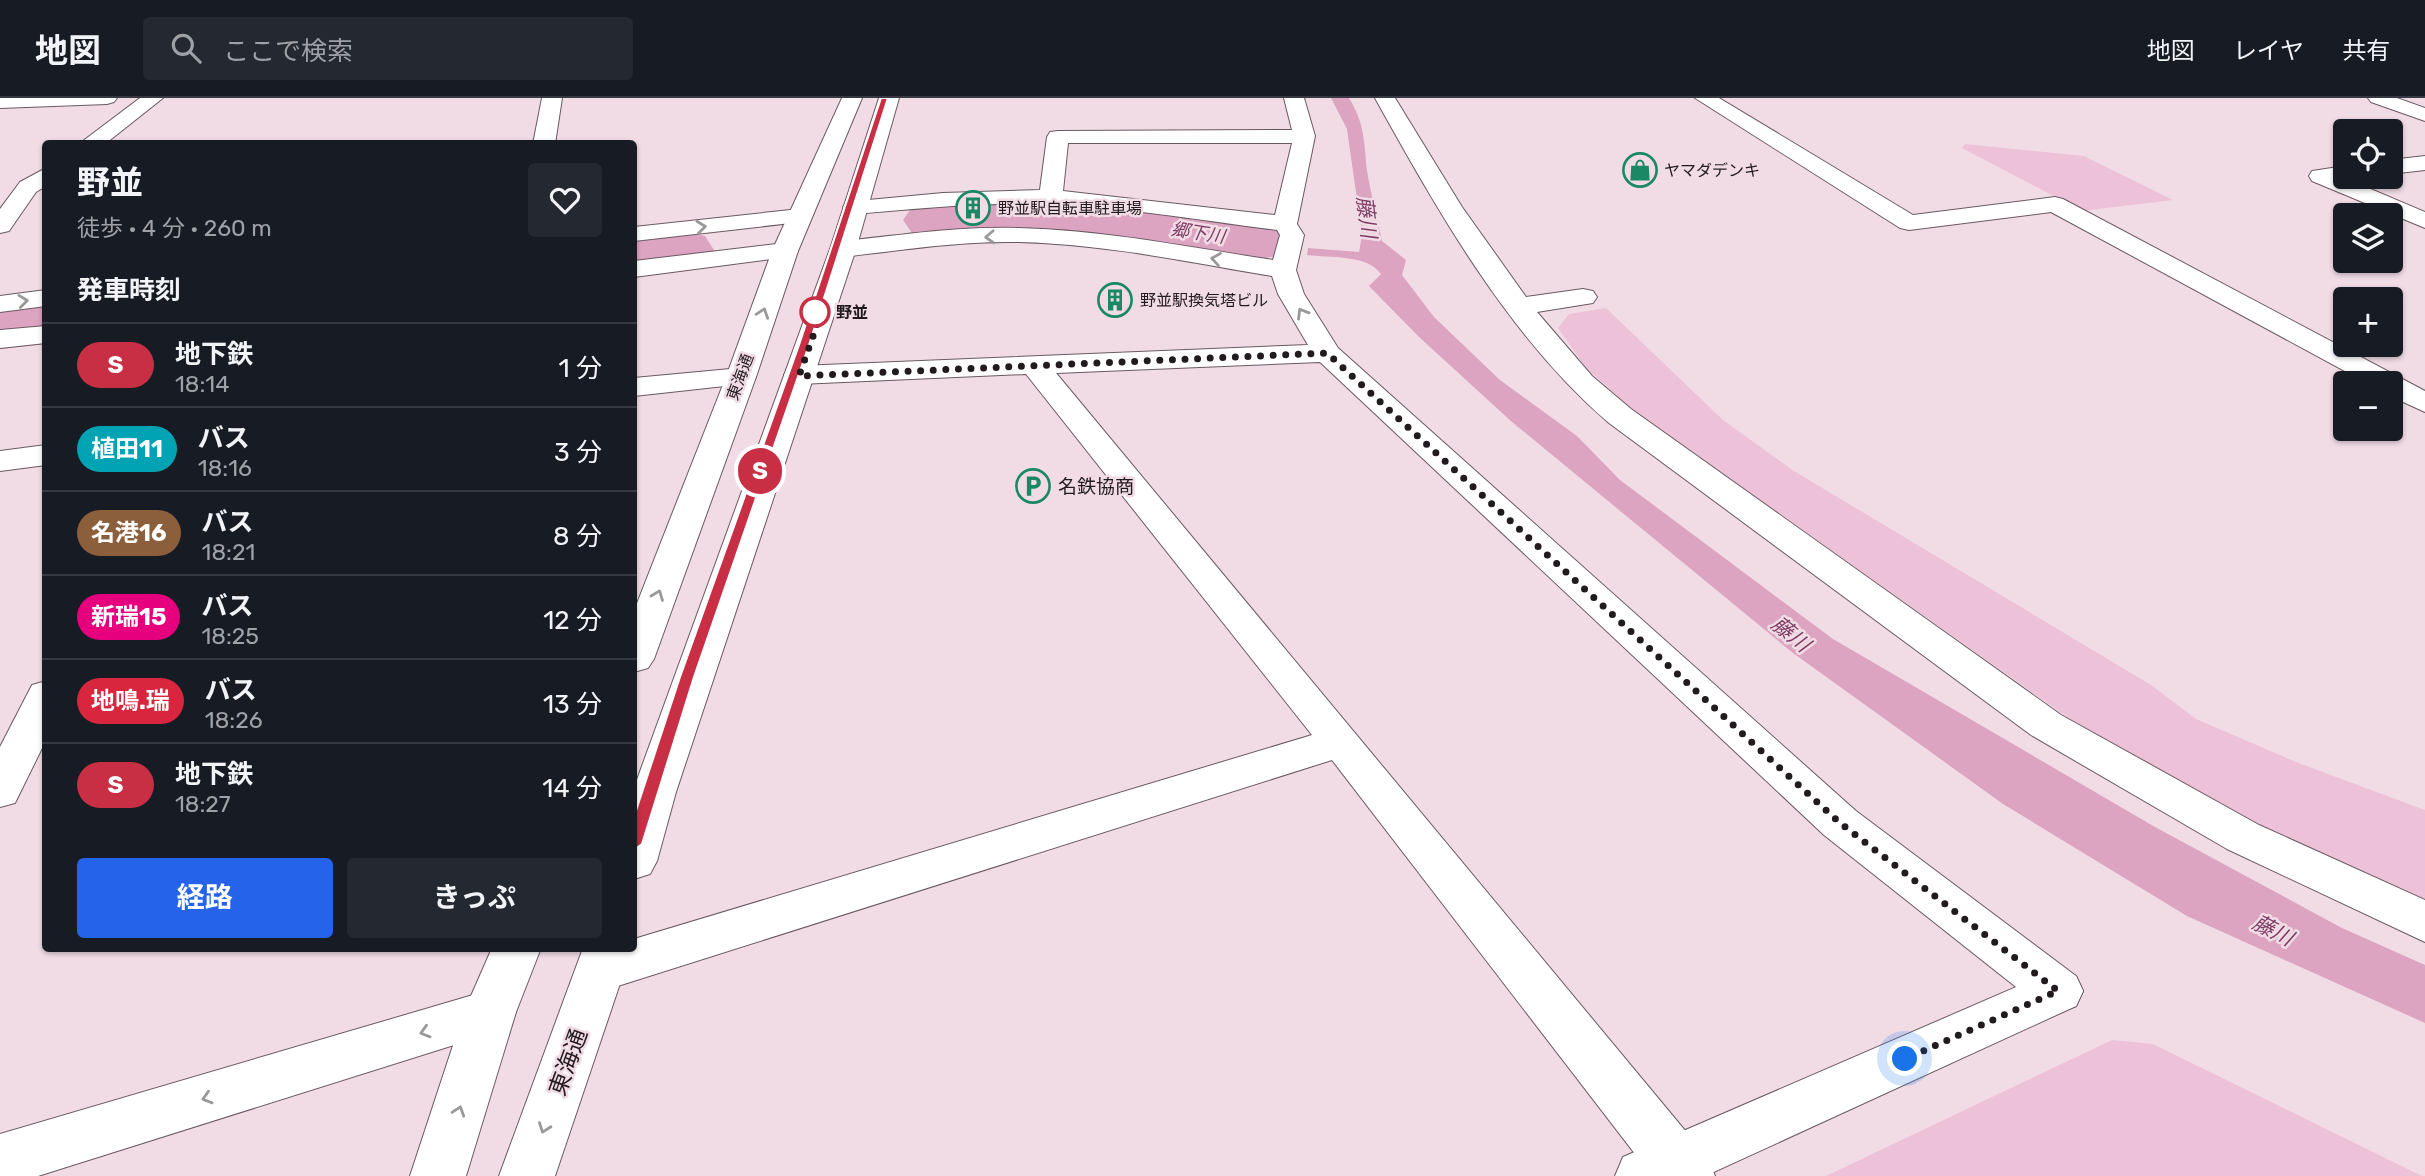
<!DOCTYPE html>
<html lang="ja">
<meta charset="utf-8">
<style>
:root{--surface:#171b24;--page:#242831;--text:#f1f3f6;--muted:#9ea1a6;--line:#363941;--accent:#2563eb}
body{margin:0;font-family:Rubik,"Noto Sans JP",sans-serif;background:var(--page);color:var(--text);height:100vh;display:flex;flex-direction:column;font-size:26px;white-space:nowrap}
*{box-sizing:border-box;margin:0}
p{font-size:23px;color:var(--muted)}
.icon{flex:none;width:38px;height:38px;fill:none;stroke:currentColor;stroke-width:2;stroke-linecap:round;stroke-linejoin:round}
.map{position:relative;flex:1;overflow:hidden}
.details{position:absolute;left:42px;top:42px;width:595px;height:812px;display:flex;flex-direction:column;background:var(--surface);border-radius:7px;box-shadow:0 2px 5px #0004}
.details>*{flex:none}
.badge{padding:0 14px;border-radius:23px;font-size:24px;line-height:46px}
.controls{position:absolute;left:2333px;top:21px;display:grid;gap:14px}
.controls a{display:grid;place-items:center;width:70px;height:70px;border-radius:7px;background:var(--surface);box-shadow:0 2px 5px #0004;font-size:35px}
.you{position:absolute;width:35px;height:35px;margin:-18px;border:5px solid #fff;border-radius:50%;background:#1a73e8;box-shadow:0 0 0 10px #1a73e833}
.map>.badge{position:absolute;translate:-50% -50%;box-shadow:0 0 0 4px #fff}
h2{padding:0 35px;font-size:26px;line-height:63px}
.round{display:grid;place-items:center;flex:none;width:74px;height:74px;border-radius:7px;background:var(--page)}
.overview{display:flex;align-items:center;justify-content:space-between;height:119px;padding:0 35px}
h1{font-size:33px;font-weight:700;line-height:52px}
.button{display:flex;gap:14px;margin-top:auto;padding:14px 35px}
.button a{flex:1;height:80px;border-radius:7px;background:var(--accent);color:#fff;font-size:28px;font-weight:700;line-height:80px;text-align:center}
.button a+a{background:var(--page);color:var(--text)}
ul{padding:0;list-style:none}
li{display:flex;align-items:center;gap:21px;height:84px;padding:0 35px;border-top:2px solid var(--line)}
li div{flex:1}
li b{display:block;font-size:26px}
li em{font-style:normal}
li .badge{min-width:77px;font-weight:700;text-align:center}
header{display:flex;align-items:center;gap:42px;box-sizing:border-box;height:98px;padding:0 35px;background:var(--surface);border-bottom:2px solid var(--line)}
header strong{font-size:33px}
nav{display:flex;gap:38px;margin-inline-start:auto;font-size:24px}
.search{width:490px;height:63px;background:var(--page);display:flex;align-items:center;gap:18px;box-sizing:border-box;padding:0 24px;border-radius:7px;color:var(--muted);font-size:26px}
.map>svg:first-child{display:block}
.green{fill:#edc2d8}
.water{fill:#dca4c1}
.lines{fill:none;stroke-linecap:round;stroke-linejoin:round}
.river{fill:#dca4c1;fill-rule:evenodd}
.street-casing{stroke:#6a5962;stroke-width:2}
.secondary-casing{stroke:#6a5962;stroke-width:2}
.primary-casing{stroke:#6a5962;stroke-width:2}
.street{fill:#fff;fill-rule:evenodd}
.secondary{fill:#fff;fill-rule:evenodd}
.primary{fill:#fff;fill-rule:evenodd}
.oneway{stroke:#9b989a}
.line{fill:#c92f44;stroke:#fff;stroke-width:2}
.walk{stroke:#211a1e;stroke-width:7;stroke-dasharray:0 12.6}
.stop-dot{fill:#fff;stroke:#c92f44;stroke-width:3.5}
.labels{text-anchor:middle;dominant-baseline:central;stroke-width:5;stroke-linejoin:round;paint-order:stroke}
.far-poi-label{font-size:16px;fill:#211a1e;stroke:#f1dce6;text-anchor:start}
.far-stop-label{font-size:16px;font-weight:bold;fill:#211a1e;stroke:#f1dce6;text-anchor:start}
.far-street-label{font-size:16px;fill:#211a1e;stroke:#f1dce6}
.far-water-label{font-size:18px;font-style:italic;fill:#7f3c63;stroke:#f1dce6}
.poi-label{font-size:19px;fill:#211a1e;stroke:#f1dce6;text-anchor:start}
.water-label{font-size:21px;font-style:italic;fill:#7f3c63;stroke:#f1dce6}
.near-street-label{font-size:23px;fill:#211a1e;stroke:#f1dce6}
</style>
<header>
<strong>地図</strong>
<div class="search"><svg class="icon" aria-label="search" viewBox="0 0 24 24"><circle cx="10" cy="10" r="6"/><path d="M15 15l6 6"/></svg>ここで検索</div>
<nav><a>地図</a><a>レイヤ</a><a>共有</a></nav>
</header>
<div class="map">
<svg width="2425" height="1078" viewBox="0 0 2425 1078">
<rect width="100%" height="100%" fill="#f1dce6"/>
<!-- green -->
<g class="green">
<polygon points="1965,46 2084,58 2173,102 2082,113 1962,50"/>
<polygon points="1606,210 1723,322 1794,373 2151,587 2196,621 2296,664 2425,712 2425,804 2249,722 2087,633 1634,313 1586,270 1558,230 1569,216"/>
<polygon points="2112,942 2153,946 2422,1078 1826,1078"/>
</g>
<!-- water -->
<path class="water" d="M1331,0H1349C1365,26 1364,44 1367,73C1371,96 1377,120 1382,143L1406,162L1402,177L1434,219L1500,282L1577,338L1620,382L1833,541L2155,729L2342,830L2425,867V925L2187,818L2003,706L1793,555L1512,324L1419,239L1369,188L1381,176C1367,156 1329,160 1307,157L1308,150L1359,154L1362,137L1347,31Z"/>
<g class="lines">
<!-- river -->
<g class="river">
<path d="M1041,98L1109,102L1253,125L1276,130L1285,144L1276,158L1253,163C1183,152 1112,135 1040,136C997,136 954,146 912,135L903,122L912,109L934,103Z"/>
<polygon points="682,133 705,138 714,152 705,166 634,177 634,139"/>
<polygon points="46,204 46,246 0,251 0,209"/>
</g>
<!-- street casing -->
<g class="street-casing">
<g id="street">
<polygon points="140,0 163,0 105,46 79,46"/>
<polygon points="542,0 562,0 555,46 533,46"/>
<path d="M1284,0H1304L1315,38L1297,126L1304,137L1296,172L1304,196L1338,250L1856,713L2076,878L2083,893L2076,908L2058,915L2040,908L1824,737L1320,264L1056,275L1707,1059L1715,1078H1652L1332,662L602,893L584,887L577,872L584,857L603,850H634V841L1312,637L1026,276L799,286L789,283L784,277L789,271L799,268L1308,247L1278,196L1272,178C1188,164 1104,146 1018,144C960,143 901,152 843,159L834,156L830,151L834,146L843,143C901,137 960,128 1019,130C1104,132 1188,149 1273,162L1280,137L1277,132C1206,123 1135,111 1064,107C994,103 924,110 855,116L847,114L843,109L847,104L943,95L1040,92L1047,39L1050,34L1058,33L1292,32ZM1068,45H1292L1275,117L1063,93Z"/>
<path d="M1375,0H1395L1462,109L1526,199L1583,191L1593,193L1597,199L1593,205L1537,214L1592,278L1631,311L2061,617L2259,727L2425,802V844L2227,751L2031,637L1609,325C1508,238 1439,115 1375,0Z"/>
<polygon points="1695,0 1719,0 1913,117 2055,99 2063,101 2425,293 2425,314 2390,298 2390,285 2367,285 2051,114 1909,132 1900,130"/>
<polygon points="2368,0 2397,0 2425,10 2425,23 2371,4"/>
<polygon points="2425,58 2425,72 2390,76 2390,62"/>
<polygon points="2345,68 2345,79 2354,79 2347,81 2425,114 2425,130 2312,83 2309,78 2312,73"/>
<polygon points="46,70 46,88 36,94 9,133 0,135 0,111 20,84"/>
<polygon points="800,111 809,113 812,118 809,123 634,143 634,129"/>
<polygon points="785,145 794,148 798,153 794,158 634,179 634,163"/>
<polygon points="46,192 46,208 0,214 0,198"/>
<polygon points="46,228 46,245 0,250 0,232"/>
<polygon points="741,270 752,273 756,279 752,285 634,298 634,280"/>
<polygon points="46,347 46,367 0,373 0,353"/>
<polygon points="46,583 46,642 15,705 0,709 0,649 32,587"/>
<polygon points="490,892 508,898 516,914 508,930 38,1078 0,1078 0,1036"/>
</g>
</g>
<!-- secondary casing -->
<g class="secondary-casing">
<polygon id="secondary" points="2058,871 2076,878 2083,893 2076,908 1705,1078 1615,1078 1623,1059"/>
</g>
<!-- primary casing -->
<g class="primary-casing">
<g id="primary">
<polygon points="0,0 117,0 114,4 107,6 0,10"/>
<polygon points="842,0 862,0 798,153 756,279 654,561 648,570 634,574 634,513 726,279 772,153"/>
<polygon points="879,0 899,0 856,151 676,694 657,763 650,776 634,781 634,690 830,151"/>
<polygon points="492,850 541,850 516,914 466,1078 410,1078 464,914"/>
<polygon points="583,850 632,850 555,1078 499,1078"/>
</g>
</g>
<!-- street -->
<use href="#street" class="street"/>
<!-- secondary -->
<use href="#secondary" class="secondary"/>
<!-- primary -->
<use href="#primary" class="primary"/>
</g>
<!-- one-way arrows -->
<defs><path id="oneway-chevron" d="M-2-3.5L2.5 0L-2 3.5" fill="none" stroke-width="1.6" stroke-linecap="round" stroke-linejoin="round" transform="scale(1.75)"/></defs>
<g class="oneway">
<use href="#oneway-chevron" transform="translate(701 129) rotate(-6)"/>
<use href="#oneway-chevron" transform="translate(990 139) rotate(177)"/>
<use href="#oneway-chevron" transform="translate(1216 161) rotate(-171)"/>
<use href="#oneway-chevron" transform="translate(23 203) rotate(-7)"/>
<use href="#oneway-chevron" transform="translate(763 215) rotate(-71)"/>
<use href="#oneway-chevron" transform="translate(1302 215) rotate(-121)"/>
<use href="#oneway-chevron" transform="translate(658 497) rotate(-69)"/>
<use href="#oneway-chevron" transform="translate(425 934) rotate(163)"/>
<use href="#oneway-chevron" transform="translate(207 1000) rotate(163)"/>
<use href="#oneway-chevron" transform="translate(459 1013) rotate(-72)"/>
<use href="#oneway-chevron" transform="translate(544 1030) rotate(110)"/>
</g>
<!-- line -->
<polygon class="line" points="881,0 888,0 809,247 694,579 642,746 634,752 628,750 625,746 680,579 799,247"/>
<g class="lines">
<!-- walk -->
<polyline class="walk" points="815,214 817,227 799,278 1327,255 1840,725 2058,893 1905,961"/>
</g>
<!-- icons -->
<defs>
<g id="shop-ring" transform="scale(1.75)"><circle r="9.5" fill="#f1dce6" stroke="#1a8765" stroke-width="1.5"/><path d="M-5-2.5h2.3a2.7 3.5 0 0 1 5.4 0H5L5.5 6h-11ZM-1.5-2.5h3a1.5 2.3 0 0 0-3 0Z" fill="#1a8765"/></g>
<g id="building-ring" transform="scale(1.75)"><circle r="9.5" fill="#f1dce6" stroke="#1a8765" stroke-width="1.5"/><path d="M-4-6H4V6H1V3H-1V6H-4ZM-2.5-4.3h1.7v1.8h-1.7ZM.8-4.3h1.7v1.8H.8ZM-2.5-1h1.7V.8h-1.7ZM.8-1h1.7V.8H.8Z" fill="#1a8765"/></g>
<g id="parking-ring" transform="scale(1.75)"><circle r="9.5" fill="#f1dce6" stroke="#1a8765" stroke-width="1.5"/><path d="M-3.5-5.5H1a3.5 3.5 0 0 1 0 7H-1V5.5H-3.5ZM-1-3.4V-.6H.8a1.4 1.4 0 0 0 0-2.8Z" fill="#1a8765"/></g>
</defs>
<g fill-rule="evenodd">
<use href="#shop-ring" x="1640" y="72"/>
<use href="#building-ring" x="973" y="110"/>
<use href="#building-ring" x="1115" y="202"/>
<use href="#parking-ring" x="1033" y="388"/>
</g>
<!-- markers -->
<circle class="stop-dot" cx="815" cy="214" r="14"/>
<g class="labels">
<!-- far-poi labels -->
<g class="far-poi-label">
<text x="1664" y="72">ヤマダデンキ</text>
<text x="998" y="110">野並駅自転車駐車場</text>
<text x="1140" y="202">野並駅換気塔ビル</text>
</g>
<!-- far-stop labels -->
<g class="far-stop-label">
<text x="836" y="214">野並</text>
</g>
<!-- far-street labels -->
<g class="far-street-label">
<text transform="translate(740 279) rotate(-70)">東海通</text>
</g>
<!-- far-water labels -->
<g class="far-water-label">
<text transform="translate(1198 135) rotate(9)">郷下川</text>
</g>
<!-- poi labels -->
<g class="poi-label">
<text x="1058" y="388">名鉄協商</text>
</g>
<!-- water labels -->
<g class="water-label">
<text transform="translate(1367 119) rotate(83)">藤川</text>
<text transform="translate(1791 536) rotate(39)">藤川</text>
<text transform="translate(2273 832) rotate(27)">藤川</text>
</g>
<!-- near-street labels -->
<g class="near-street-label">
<text transform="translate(568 964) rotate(-70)">東海通</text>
</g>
</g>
</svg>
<div class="controls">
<a><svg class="icon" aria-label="locate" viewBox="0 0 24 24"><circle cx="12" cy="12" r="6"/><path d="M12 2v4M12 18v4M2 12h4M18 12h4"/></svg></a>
<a><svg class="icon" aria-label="layers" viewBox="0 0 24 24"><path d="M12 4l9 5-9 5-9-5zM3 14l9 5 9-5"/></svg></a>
<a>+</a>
<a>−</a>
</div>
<div class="you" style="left:1905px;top:961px"></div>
<b class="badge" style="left:760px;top:373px;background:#c92f44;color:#fff">S</b>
<section class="details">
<div class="overview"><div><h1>野並</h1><p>徒歩 · 4 分 · 260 m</p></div><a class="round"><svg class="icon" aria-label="heart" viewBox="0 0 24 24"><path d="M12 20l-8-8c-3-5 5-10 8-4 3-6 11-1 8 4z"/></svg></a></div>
<h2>発車時刻</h2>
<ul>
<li><span class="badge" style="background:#c92f44;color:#fff">S</span><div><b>地下鉄</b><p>18:14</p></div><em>1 分</em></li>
<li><span class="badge" style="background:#00a3b4;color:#fff">植田11</span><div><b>バス</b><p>18:16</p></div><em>3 分</em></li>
<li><span class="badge" style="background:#8b5e3c;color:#fff">名港16</span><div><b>バス</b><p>18:21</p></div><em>8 分</em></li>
<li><span class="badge" style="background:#e6007e;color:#fff">新瑞15</span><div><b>バス</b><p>18:25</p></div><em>12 分</em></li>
<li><span class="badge" style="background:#d7263d;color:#fff">地鳴.瑞</span><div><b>バス</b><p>18:26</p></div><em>13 分</em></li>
<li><span class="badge" style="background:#c92f44;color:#fff">S</span><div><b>地下鉄</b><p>18:27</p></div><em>14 分</em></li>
</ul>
<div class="button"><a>経路</a><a>きっぷ</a></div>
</section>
</div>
